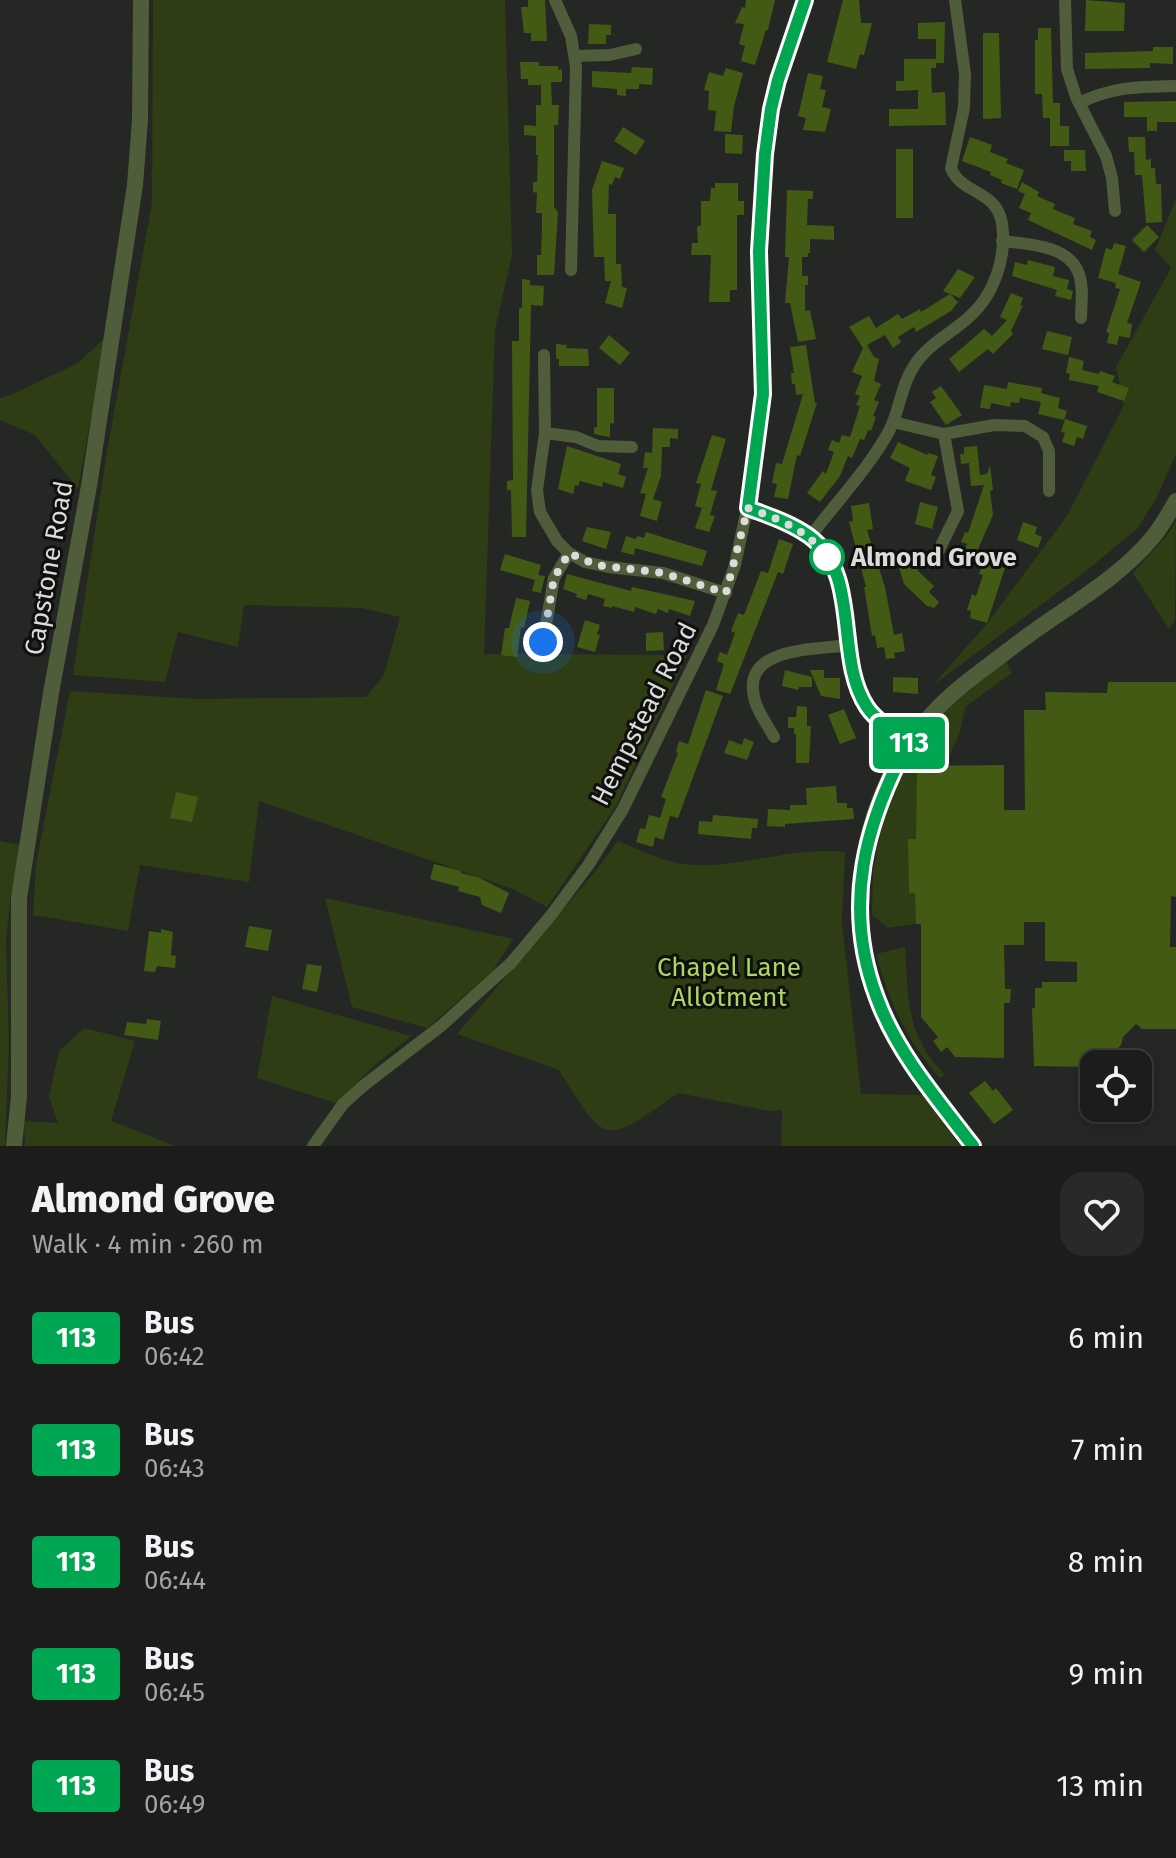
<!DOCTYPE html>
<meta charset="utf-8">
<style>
:root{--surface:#1c1d1b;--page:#292a28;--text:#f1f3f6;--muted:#a0a2a3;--line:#3a3b3a}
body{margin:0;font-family:"Fira Sans",sans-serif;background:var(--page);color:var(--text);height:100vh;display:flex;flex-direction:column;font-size:30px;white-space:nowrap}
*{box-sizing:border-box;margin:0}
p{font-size:26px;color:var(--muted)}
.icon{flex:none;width:44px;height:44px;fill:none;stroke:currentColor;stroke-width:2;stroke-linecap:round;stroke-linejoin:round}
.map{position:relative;height:1146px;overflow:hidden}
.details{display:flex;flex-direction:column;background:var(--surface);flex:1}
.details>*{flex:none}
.badge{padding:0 16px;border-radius:6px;font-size:28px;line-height:52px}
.buttons{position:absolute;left:1080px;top:1050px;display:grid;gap:16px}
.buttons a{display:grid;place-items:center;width:72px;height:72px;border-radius:16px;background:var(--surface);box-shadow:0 4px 12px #0003,0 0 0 2px var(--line);font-size:40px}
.you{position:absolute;width:40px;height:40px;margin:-20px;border:6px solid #fff;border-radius:50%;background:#1a73e8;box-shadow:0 0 0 12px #1a73e833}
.map>.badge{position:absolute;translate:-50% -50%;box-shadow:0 0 0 4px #fff}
.round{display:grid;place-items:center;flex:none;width:84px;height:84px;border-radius:24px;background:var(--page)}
.summary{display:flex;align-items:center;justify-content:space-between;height:136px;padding:0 32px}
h1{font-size:38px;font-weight:800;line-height:60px}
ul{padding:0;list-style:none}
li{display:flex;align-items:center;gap:24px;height:112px;padding:0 32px}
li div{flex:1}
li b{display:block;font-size:30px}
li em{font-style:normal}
li .badge{min-width:88px;font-weight:700;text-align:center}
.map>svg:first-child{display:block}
.green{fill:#2e3d13}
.building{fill:#435a14}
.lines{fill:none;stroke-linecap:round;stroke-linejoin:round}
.minor{stroke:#4f5d3b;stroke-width:12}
.tertiary{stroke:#4f5d3b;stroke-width:16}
.line-casing{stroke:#fff;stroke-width:18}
.line{stroke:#00a651;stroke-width:12}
.walk{stroke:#dbdcda;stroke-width:8;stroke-dasharray:0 14.4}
.stop-dot{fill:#fff;stroke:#00a651;stroke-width:4}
.labels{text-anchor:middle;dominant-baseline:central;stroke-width:6;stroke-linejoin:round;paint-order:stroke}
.stop-label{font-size:26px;font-weight:bold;fill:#dbdcda;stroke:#0f0f0e;text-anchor:start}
.street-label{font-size:26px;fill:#dbdcda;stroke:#0f0f0e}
.park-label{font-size:26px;fill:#abd661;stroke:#0f0f0e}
</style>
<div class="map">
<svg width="1176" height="1146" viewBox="0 0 1176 1146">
<rect width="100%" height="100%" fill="#252724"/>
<!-- green -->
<g class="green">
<polygon points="153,0 505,0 512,255 495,330 484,654 687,655 615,808 547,907 513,889 259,801 249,882 140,865 128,931 33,915 36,864 70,691 197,699 366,697 384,675 400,617 362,608 244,605 238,647 178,632 165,682 73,675 107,451 152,203"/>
<polygon points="1176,199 1176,454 1157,497 1138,528 1081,575 932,686 985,626 1067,516 1124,405 1116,367 1171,268 1155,250"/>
<polygon points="106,337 78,489 35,435 0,420 0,398 15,393 78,363"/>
<polygon points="1176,521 1175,620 1169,629 1133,573 1167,535"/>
<polygon points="1006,661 1012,673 965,707 960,732 947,761 917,767 916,924 888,928 872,915 873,870 883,820 902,774 929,723"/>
<polygon points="0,841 23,845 11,894 6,940 9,1045 5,1146 0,1146"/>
<path d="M618,841C644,851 668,865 696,865C746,867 794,846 845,852L842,922L861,1094L922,1095L960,1146H781L782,1110L769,1111L678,1093C603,1146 606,1146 559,1070L457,1034L594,873Z"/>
<polygon points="325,898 513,939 492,972 427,1028 352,1007"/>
<path d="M905,947C909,1001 905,1034 945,1075L940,1078C908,1043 888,1000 876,954Z"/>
<polygon points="272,996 411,1036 375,1065 336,1103 257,1078"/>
<polygon points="84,1028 135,1041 111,1121 175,1146 25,1146 24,1121 58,1123 49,1097 59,1051"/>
</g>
<!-- building -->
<g class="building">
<polygon points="528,0 545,0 547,41 531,41 531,33 524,33 521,7 528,7"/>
<polygon points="746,0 775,0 768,30 766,30 755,65 741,61 745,46 739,44 744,24 735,23 742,7 745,8"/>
<polygon points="843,0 859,0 861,23 872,23 864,55 860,54 856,69 827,62"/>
<polygon points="1086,0 1125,3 1124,31 1085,31"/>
<polygon points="945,22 944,63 936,63 936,68 931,68 932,93 945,92 946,125 889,126 889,109 918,109 918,90 896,91 896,81 904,81 904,59 936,59 936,39 918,39 918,23"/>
<polygon points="589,24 611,25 611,35 606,35 606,44 588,44"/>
<polygon points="1038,28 1051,28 1053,103 1060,103 1060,126 1069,126 1069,146 1050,146 1050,118 1043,118 1042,94 1035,94 1035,40 1038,40"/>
<polygon points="983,33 999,33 1001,118 983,119"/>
<polygon points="1153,47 1173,47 1173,64 1150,63 1150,68 1085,69 1085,53 1153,51"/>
<polygon points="520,62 539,62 539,66 558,66 558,70 562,69 562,82 551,82 552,105 559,105 558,125 554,125 554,207 558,212 554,275 537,275 537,255 541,255 542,228 542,213 536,213 537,193 533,192 533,182 537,182 538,155 536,155 536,136 524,135 524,125 536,126 536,105 541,105 541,85 528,85 528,79 521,79"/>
<polygon points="632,67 653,68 652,85 639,84 639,89 626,89 626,96 617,95 617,89 592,87 592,71 631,73"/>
<polygon points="726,68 743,73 734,106 731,132 714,131 716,111 708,110 709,91 704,90 709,72 723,76"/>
<polygon points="808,73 823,76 820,89 826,90 822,107 831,109 825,132 803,130 806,118 798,116"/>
<polygon points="1176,101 1176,122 1157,122 1157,131 1147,131 1147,117 1124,117 1124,102"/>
<polygon points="623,127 645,141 636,155 614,141"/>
<polygon points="725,134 743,135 742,154 725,153"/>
<polygon points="970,137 992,145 990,152 1008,159 1006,163 1024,170 1017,189 1001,183 1002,180 990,175 991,172 962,161"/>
<polygon points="1128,137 1145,137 1146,160 1151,159 1151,168 1155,168 1156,184 1161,184 1162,222 1146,223 1142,175 1135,175 1134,152 1129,152"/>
<rect x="896" y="149" width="17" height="69"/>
<polygon points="1064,150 1085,150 1086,171 1071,171 1071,161 1064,161"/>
<polygon points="602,161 624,168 620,179 615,177 612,185 609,184 608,214 616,214 616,264 621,264 622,287 627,288 622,308 605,303 611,281 605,281 604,257 594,257 592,190"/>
<polygon points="1022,182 1039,192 1037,196 1055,204 1053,209 1075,218 1073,224 1092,231 1090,237 1096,240 1092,250 1028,220 1031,213 1019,208 1025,194 1018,191"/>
<polygon points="715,183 738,183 738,201 744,201 744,215 737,215 737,290 730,290 730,302 709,302 711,255 691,255 692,243 698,243 697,226 701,226 701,201 710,201 711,188 715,188"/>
<polygon points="787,190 813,191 813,199 808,199 807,225 834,226 834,240 810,239 810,253 808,253 808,257 802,257 802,276 808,276 808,285 805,285 805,311 810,310 816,339 798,342 790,303 785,303 789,257 785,257"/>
<polygon points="1147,225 1159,237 1144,252 1132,240"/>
<polygon points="1114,243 1126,246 1118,274 1141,282 1127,323 1132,324 1130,338 1119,336 1117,345 1107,343 1109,333 1106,332 1120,289 1115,288 1116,283 1098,278 1106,248 1112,250"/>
<polygon points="1028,260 1055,267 1053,276 1069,280 1067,289 1073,291 1071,300 1055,296 1057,290 1012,276 1015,262 1027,265"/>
<polygon points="958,269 975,277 960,298 943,291"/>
<polygon points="522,279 530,280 530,285 544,286 543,306 531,305 526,537 512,537 511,490 507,490 507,481 513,480 512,341 519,341 519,308 522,308"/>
<polygon points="1011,293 1023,298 1020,306 1023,305 1011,331 1013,334 993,354 988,349 959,372 949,359 984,329 992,336 1007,320 1000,317"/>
<polygon points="950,294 958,302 951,311 916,332 914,327 898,337 901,342 893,348 885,335 867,345 874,357 879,359 874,381 881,384 874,400 879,402 873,416 876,417 871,431 868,430 864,440 860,439 852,458 848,456 840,476 820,502 807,493 823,471 826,474 834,452 828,450 832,440 839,443 842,435 850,437 860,406 856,405 860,396 855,394 862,376 852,372 863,348 849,327 869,316 876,328 898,314 902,319 920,309 921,312"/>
<polygon points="1047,331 1072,337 1068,355 1042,349"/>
<polygon points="609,335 630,353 620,365 599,348"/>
<polygon points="556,344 567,345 566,348 588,349 589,366 559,366 559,359 556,359"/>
<polygon points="806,345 815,403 817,403 800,456 797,455 788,499 774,497 777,484 772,483 776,463 782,464 803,394 796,395 795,384 792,384 791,373 794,373 790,347"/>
<polygon points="1069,357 1084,361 1082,370 1099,374 1100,371 1115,376 1112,382 1129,388 1124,401 1097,392 1099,386 1069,380 1070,374 1066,373"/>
<polygon points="1008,382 1042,388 1041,393 1060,398 1058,408 1067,411 1064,420 1038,414 1041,402 1020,398 1019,403 1011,402 1010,407 991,403 990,409 980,408 984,385 1007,389"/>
<polygon points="941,386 962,415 946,425 930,402 936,398 932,392"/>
<polygon points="597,388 614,388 614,424 610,423 610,437 594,434 594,427 597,427"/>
<polygon points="1065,419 1087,426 1083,439 1077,437 1074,446 1062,442 1065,433 1061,432"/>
<polygon points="653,428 678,429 678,439 670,438 670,447 662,447 661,476 653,499 662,502 657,521 640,516 646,494 640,493 648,468 643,468 645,452 652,453"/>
<polygon points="712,435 726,439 711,490 717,491 710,515 715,516 709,532 695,528 702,508 695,506 701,484 696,483"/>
<polygon points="898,442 927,455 928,453 938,456 931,475 936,477 931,490 905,481 910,468 890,458"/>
<polygon points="567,446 621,464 618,474 626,477 623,488 603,482 602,487 580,481 578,486 575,485 573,494 558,489"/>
<polygon points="977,446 980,475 987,474 990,465 993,490 990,491 993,515 978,549 986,552 983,562 963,555 967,544 961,542 965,532 968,533 984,485 971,486 969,463 961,464 960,454 964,454 964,447"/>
<polygon points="920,502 938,507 932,529 915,524"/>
<polygon points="869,503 873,529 867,530 885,587 894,635 902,633 905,651 894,653 895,658 886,659 884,647 877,648 875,635 872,636 864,587 866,587 849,522 853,521 851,506"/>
<polygon points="1023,522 1037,527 1035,534 1042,537 1038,548 1017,540"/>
<polygon points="587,527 611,532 606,549 582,541"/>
<polygon points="646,532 707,551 702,566 635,548 634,555 621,552 626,536 636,539 637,536 644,538"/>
<polygon points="779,539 793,544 783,574 778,572 730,694 716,690 724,664 717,661 720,652 727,655 735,633 731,631 738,613 744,615 761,571 768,573"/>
<polygon points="505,554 541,565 538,575 545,576 541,593 532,591 535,580 500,570"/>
<polygon points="915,560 918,571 934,586 929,592 939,602 934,608 927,606 904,584 898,564"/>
<polygon points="983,562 1005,568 987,623 970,618 971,611 967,610 972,594 976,596 983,575 979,574"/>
<polygon points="567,574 631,591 632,587 695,601 690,616 669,609 668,613 658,609 656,614 635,607 634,612 612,606 612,608 603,606 605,599 588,594 586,600 576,597 577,594 563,589"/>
<polygon points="516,598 530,601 524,628 521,627 517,657 501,655 505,628 509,628"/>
<polygon points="585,620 600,625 597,634 600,635 595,652 577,647"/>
<polygon points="663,632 664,650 646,651 646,633"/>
<polygon points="785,670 812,677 812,687 799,687 798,690 782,686"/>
<polygon points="810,670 824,670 824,678 840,678 840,699 821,696"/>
<polygon points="893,677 918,678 918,694 893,692"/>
<polygon points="1108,682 1176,682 1176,897 1171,896 1170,947 1176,947 1176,1029 1142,1029 1136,1024 1123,1037 1121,1045 1103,1064 1094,1064 1094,1067 1034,1066 1032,1008 1035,1008 1035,988 1042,988 1042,982 1077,982 1077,962 1045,961 1045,922 1024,922 1024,945 1004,945 1005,989 1011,989 1010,1003 1004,1003 1004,1058 955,1057 947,1047 941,1052 933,1041 938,1037 921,1017 921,924 916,924 915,893 909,893 908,839 916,839 917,766 1004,765 1004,810 1025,810 1024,710 1046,710 1045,692 1107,693"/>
<polygon points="706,690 723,696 678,818 670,816 663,840 655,837 653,847 636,842 640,828 645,829 649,815 660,818 666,799 661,797 678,753 676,752 679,741 688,744"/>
<polygon points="797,706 807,707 807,726 811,726 809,763 796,763 796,734 794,734 794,728 788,728 788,717 796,717"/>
<polygon points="844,709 856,738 840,744 828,715"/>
<polygon points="744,738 754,742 747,760 724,753 729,740 742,745"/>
<polygon points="836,786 837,803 847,803 847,808 853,808 854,819 785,824 785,827 767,826 768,809 790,810 790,805 807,805 806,788"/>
<polygon points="176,792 198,797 192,822 170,818"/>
<polygon points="713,815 758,819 757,828 752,828 751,839 698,834 699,821 712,822"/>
<polygon points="434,864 461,871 461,873 478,877 509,893 501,913 482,905 480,897 458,891 459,887 430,879"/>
<polygon points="249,926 272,930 268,951 245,947"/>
<polygon points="161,929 173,932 171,955 176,956 175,968 157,966 155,972 144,971 149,931 161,933"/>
<polygon points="307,964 322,966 317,992 302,989"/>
<polygon points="147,1019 161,1021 158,1040 124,1035 127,1022 146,1024"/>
<polygon points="985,1081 993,1091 996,1088 1013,1110 994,1124 969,1093"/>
</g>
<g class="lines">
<!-- minor -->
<g class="minor">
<polyline points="555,0 571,36 576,67 571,270"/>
<polyline points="1065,0 1067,69 1076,97 1106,156 1112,178 1115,211"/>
<polyline points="575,56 610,55 636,49"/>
<path d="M1079,103C1114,86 1138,87 1176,86"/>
<path d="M1002,241C1028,244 1069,245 1079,274C1084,288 1081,304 1081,318"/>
<polyline points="544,355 545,433 537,490 540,512 557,541 569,553 585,562 608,567 663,573 726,593"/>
<polyline points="893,422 944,434 994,425 1025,426 1043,437 1049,451 1049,491"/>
<polyline points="545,433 576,437 598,446 632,447"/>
<path d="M748,508C769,516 791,523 809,536C862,575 833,657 867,707C877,722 895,732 910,740"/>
<path d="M810,537C834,505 873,463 890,429C900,409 901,385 914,366C927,345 950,334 968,318C994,296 1007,257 1002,224C997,189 961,195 951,168L964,108L965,74L955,0"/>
<polyline points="935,558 958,511 944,434"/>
<polyline points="543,642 554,578 569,553"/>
<path d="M774,737C768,726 760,715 756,704C736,646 814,650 849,645"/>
<polyline points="313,1146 343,1104 363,1086 441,1026 511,963 552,914 589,864 623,809 713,625 735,565 754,476 763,394 759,251 765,154 771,109 778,80 805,0"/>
</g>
<!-- tertiary -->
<g class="tertiary">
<polyline points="14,1146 19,1096 19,898 51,693 89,486 135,185 140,120 141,0"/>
<path d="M973,1146C938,1100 899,1054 877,999C840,907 865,788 931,715C953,690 984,669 1010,649C1057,612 1115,583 1153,537C1162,526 1169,513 1176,501"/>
</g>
</g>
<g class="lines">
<!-- line casing -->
<g class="line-casing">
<path id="line" d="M805,0L778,80L771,109L765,154L759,251L763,394L748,508C769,516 791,523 809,536C862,575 834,657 867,707C877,722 895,731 910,740C865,822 842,906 877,998C897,1053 938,1100 973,1146"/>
</g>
<!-- line -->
<use href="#line" class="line"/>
<!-- walk -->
<path class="walk" d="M543,642L554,578L569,553L596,565L663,573L726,593L748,508C781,520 809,530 829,560L827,557"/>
</g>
<!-- markers -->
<circle class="stop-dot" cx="827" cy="557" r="16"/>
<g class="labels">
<!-- stop labels -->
<g class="stop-label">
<text x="851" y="557">Almond Grove</text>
</g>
<!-- street labels -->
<g class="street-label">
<text transform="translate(49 568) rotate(-80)">Capstone Road</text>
<text transform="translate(644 714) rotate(-63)">Hempstead Road</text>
</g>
<!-- park labels -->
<g class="park-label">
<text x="729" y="967">Chapel Lane<tspan x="729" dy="30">Allotment</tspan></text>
</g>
</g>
</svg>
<div class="buttons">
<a><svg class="icon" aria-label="locate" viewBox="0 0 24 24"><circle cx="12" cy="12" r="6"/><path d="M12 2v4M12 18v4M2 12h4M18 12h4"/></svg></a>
</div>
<div class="you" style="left:543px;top:642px"></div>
<b class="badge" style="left:909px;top:743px;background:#00a651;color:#fff">113</b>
</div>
<section class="details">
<div class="summary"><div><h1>Almond Grove</h1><p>Walk · 4 min · 260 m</p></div><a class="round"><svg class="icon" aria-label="heart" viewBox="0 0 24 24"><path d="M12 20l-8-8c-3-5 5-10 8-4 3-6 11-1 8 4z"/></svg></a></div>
<ul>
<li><span class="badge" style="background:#00a651;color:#fff">113</span><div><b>Bus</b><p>06:42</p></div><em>6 min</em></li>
<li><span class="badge" style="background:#00a651;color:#fff">113</span><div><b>Bus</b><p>06:43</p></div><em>7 min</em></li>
<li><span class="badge" style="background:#00a651;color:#fff">113</span><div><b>Bus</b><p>06:44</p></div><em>8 min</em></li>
<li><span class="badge" style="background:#00a651;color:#fff">113</span><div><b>Bus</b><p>06:45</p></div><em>9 min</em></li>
<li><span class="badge" style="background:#00a651;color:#fff">113</span><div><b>Bus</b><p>06:49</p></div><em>13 min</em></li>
</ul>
</section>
